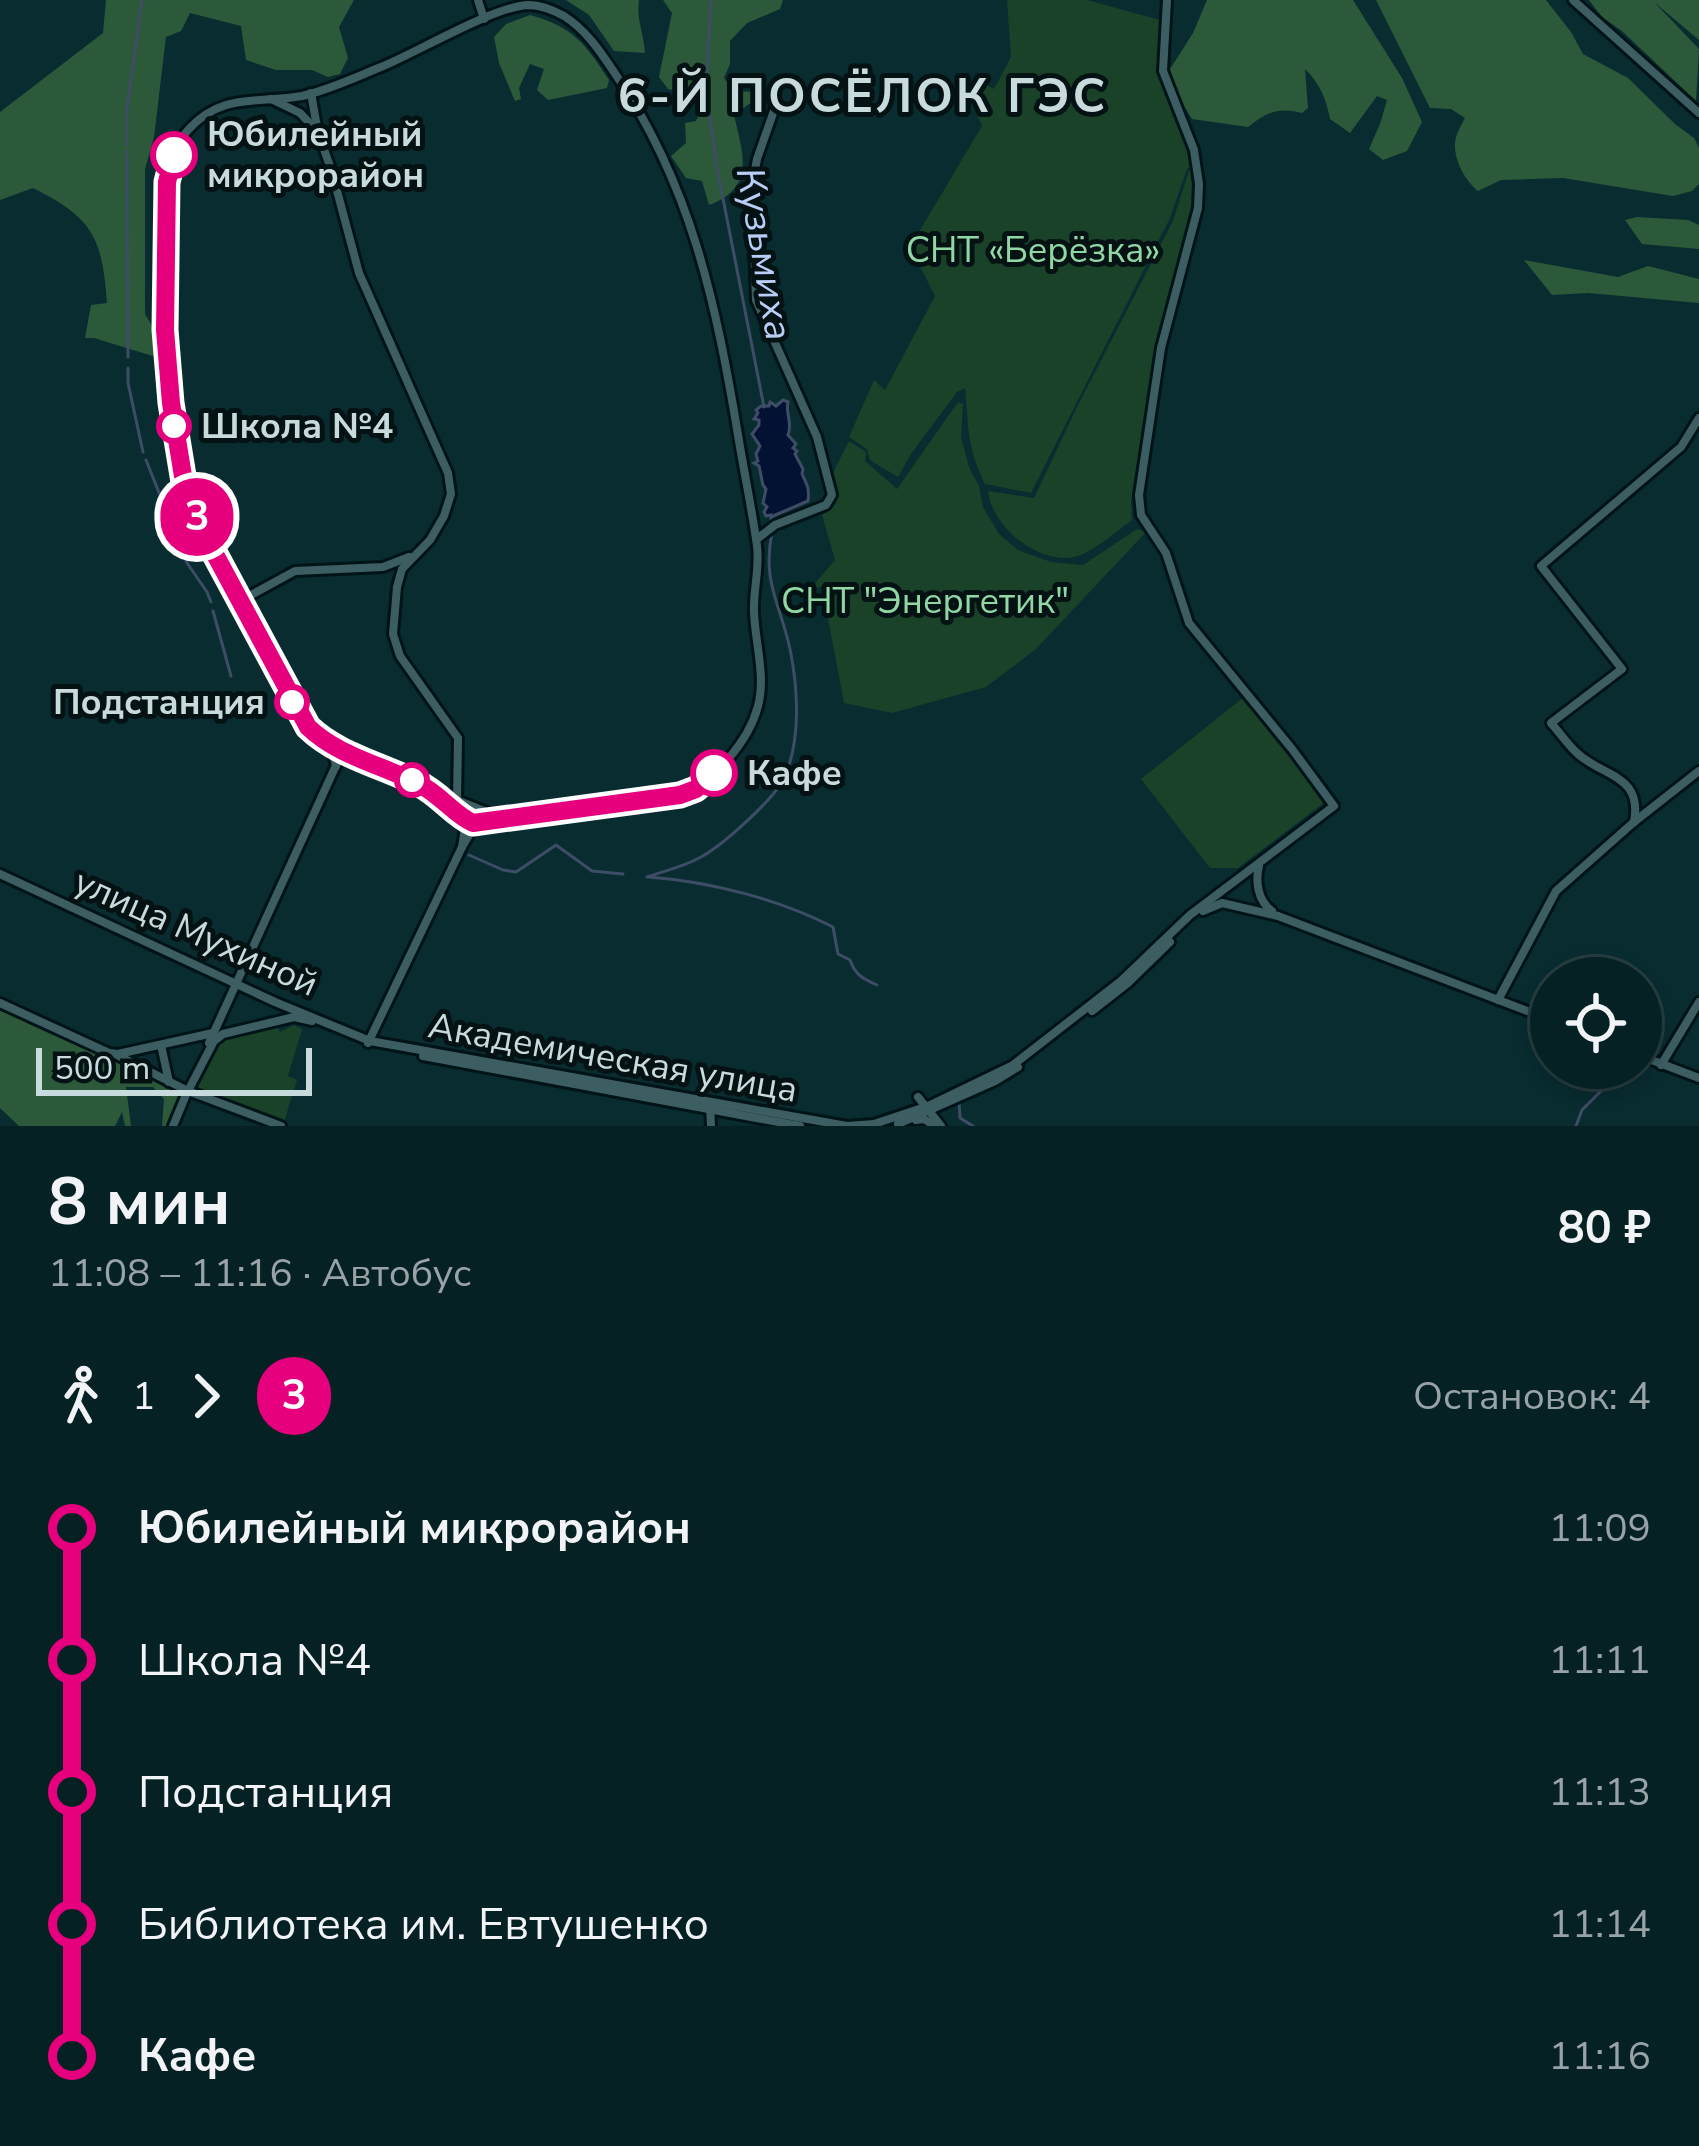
<!DOCTYPE html>
<html lang="ru">
<meta charset="utf-8">
<style>
:root{--surface:#062124;--page:#142e31;--text:#f1f3f6;--muted:#98a3a6;--line:#273e41}
body{margin:0;font-family:"Nunito Sans",sans-serif;background:var(--page);color:var(--text);height:100vh;display:flex;flex-direction:column;font-size:45px;white-space:nowrap}
*{box-sizing:border-box;margin:0}
p{font-size:39px;color:var(--muted)}
.icon{flex:none;width:66px;height:66px;fill:none;stroke:currentColor;stroke-width:2;stroke-linecap:round;stroke-linejoin:round}
.map{position:relative;height:1126px;overflow:hidden}
.drawer{display:flex;flex-direction:column;background:var(--surface);flex:1}
.drawer>*{flex:none}
.badge{padding:0 24px;border-radius:39px;font-size:42px;line-height:78px}
.fabs{position:absolute;left:1530px;top:957px;display:grid;gap:24px}
.fabs a{display:grid;place-items:center;width:132px;height:132px;border-radius:50%;background:var(--surface);box-shadow:0 6px 18px #0003,0 0 0 3px var(--line);font-size:60px}
.scale{position:absolute;left:36px;bottom:30px;width:276px;box-sizing:border-box;padding-left:12px;border:6px solid #c7dadc;border-top:0;font-size:33px;line-height:42px;white-space:nowrap;color:#c7dadc;-webkit-text-stroke:9px #051214;paint-order:stroke}
.map>.badge{position:absolute;translate:-50% -50%;box-shadow:0 0 0 6px #fff}
.legs{display:flex;align-items:center;gap:18px;height:132px;padding:0 48px;font-size:39px}
.legs p{margin-inline-start:auto}
.summary{display:flex;align-items:center;justify-content:space-between;height:204px;padding:0 48px}
h1{font-size:66px;font-weight:700;line-height:90px}
ul{padding:0 48px;list-style:none}
li{display:flex;align-items:center;gap:42px;height:132px;font-size:45px}
li i{display:grid;place-items:center;width:18px;height:100%;margin:0 15px;background:currentColor}
li i::after{content:'';width:30px;height:30px;margin:-15px;border:9px solid;border-radius:50%;background:var(--surface)}
li p{margin-inline-start:auto}
li:first-child i{background:linear-gradient(#0000 50%,currentColor 0)}
li:last-child i{background:linear-gradient(currentColor 50%,#0000 0)}
.map>svg:first-child{display:block}
.green{fill:#194228}
.forest{fill:#2d593b}
.water{fill:#031133;stroke:#3e4d66;stroke-width:3}
.lines{fill:none;stroke-linecap:round;stroke-linejoin:round}
.stream{stroke:#3e4d66;stroke-width:3}
.secondary-casing{stroke:#001316;stroke-width:14}
.secondary{stroke:#3c5e63;stroke-width:8}
.line-1-casing{stroke:#fff;stroke-width:27}
.line-1{stroke:#e6007e;stroke-width:18}
.stop-1-dot{fill:#fff;stroke:#e6007e;stroke-width:6}
.labels{text-anchor:middle;dominant-baseline:central;stroke-width:10;stroke-linejoin:round;paint-order:stroke}
.stop-label{font-size:36px;font-weight:bold;fill:#c7dadc;stroke:#051214;text-anchor:start}
.park-label{font-size:36px;fill:#91d7a5;stroke:#051214}
.street-label{font-size:36px;fill:#c7dadc;stroke:#051214}
.water-label{font-size:39px;font-style:italic;fill:#b9cef6;stroke:#051214}
.district-label{font-size:48px;font-weight:bold;letter-spacing:3px;fill:#c7dadc;stroke:#051214}
</style>
<div class="map">
<svg width="1699" height="1126" viewBox="0 0 1699 1126">
<rect width="100%" height="100%" fill="#082c30"/>
<!-- green -->
<g class="green">
<path d="M1007,0H1087L1160,20L1159,76L1165,95L1191,150L1195,208L1151,375L1131,502L1132,520C1117,531 1100,546 1083,554C1045,571 992,529 988,491L1034,498L1076,409L1173,221L1190,167L1187,169L1170,218L1031,493L985,484C966,445 969,429 965,388L957,392L911,454L898,477L870,460L867,449L849,437L874,380L885,390L935,296L910,247L982,126L968,95L985,84L994,89L1011,57Z"/>
<polygon points="958,402 963,404 961,437 969,467 979,486 983,507 999,534 1018,550 1051,562 1083,565 1137,529 1146,532 1036,649 986,687 892,713 844,703 822,587 811,588 835,560 822,515 836,504 832,475 849,441 866,452 865,461 897,489"/>
<polygon points="1244,697 1325,802 1238,868 1210,868 1141,779"/>
<polygon points="276,1024 280,1032 294,1025 302,1029 288,1076 297,1080 283,1125 192,1091 218,1040 234,1033"/>
</g>
<!-- forest -->
<g class="forest">
<path d="M106,0H354L339,27L348,58L340,74L328,77L312,70H276L246,60L241,26L190,13L181,31L166,37L154,137L145,169V314L156,333V357L94,338H85L91,305L107,303C102,237 93,218 33,188L0,200V112L103,33Z"/>
<path d="M566,0H639C636,19 644,34 645,53L614,51L589,15Z"/>
<path d="M663,0H783L780,9L747,23L730,41V64L724,78L733,91L758,92L760,96L734,115C743,155 756,187 709,205L702,181L686,178L671,156L686,143L685,123L696,121L702,108L696,95L668,89L659,77L672,13Z"/>
<path d="M1207,0H1353L1402,78L1422,122L1407,151L1383,160L1369,149L1380,124L1387,100L1377,96L1350,133L1330,119C1326,98 1320,84 1305,69L1308,108L1302,113C1278,107 1267,112 1248,127L1192,119L1174,90L1170,69L1193,33Z"/>
<path d="M1376,0H1546L1571,32L1583,54L1628,78L1675,124L1694,138L1699,148V184L1692,191L1673,196L1563,178L1501,180L1478,191C1464,180 1451,155 1456,137C1458,130 1462,124 1465,118L1451,109L1430,108Z"/>
<polygon points="1589,0 1699,0 1699,40 1654,2 1699,49 1696,101 1622,31 1602,17"/>
<path d="M530,15C573,27 585,43 609,80L607,88L548,100L537,90L544,69L530,64L519,88L521,99L515,101L499,63L494,37L506,24Z"/>
<polygon points="1637,217 1688,220 1699,225 1699,249 1642,244 1625,220"/>
<polygon points="1524,260 1618,277 1648,266 1699,279 1699,303 1588,293 1552,295"/>
<polygon points="0,1007 109,1060 128,1065 184,1092 170,1126 162,1126 164,1099 153,1087 126,1087 131,1126 125,1126 122,1112 115,1126 19,1126 0,1108"/>
</g>
<!-- water -->
<path class="water" d="M783,400L788,402C785,413 793,423 788,435L796,444L793,448L797,451L795,454L803,469L802,474C806,483 810,488 808,501L773,516L771,519V515L766,516L764,512L767,507L763,503L766,489L763,485L759,466L754,463L758,461L756,454L760,446L752,434L759,425V420L754,419L758,413L756,410L761,406H769L770,402L776,406Z"/>
<g class="lines">
<!-- stream -->
<g class="stream">
<polyline points="711,0 706,86 717,168 764,407"/>
<polyline points="127,145 127,108 142,0"/>
<polyline points="127,151 128,357"/>
<polyline points="128,368 128,383 143,452"/>
<polyline points="146,460 187,563 207,592 211,602"/>
<polyline points="213,611 231,676"/>
<polyline points="469,855 503,870 516,872 556,845 592,871 623,874"/>
<path d="M647,877C664,871 683,867 699,858C721,847 776,798 785,776C801,739 798,688 790,649C780,603 762,583 772,532"/>
<path d="M649,877C712,882 778,899 833,927L838,954L850,960C855,974 861,978 877,985"/>
<polyline points="959,1102 960,1118 973,1126"/>
<polyline points="1576,1126 1582,1110 1616,1076"/>
</g>
<!-- secondary casing -->
<g class="secondary-casing">
<g id="secondary">
<polyline points="478,0 484,19"/>
<polyline points="1573,0 1699,113"/>
<polyline points="311,93 317,127"/>
<polyline points="271,99 300,113 318,132 332,172 359,273 448,473 451,494 444,516 430,540 402,569 397,587 393,634 400,656 458,738 457,800 465,828 462,847"/>
<polyline points="757,539 775,525 826,505 832,495 817,437 756,300 752,187 757,159 776,105"/>
<polyline points="240,601 295,571 383,567 409,557"/>
<polyline points="328,743 424,786"/>
<path d="M336,766C333,742 309,731 297,710C275,668 254,626 232,585C217,557 200,530 190,500C168,438 144,177 188,130C222,92 258,104 302,96C329,90 356,77 381,67C418,52 494,6 529,5C542,5 553,10 564,16C586,30 600,51 614,72C691,184 716,303 738,435C744,472 752,509 757,546C760,568 753,590 754,612C755,642 766,676 758,706C749,741 714,782 680,795L476,823C462,820 437,794 420,784"/>
<polyline points="454,799 502,818"/>
<path d="M1634,822C1643,774 1602,777 1577,753C1568,745 1560,733 1551,723L1622,669L1541,566L1681,447L1699,418"/>
<path d="M1259,866C1255,882 1258,901 1272,911"/>
<polyline points="0,874 275,1002 370,1041 847,1126"/>
<polyline points="1203,911 1222,903 1278,916 1551,1020"/>
<polyline points="1498,1000 1556,891 1634,822 1699,771"/>
<polyline points="0,1003 109,1053 118,1054 213,1033"/>
<polyline points="1092,1011 1129,982 1170,942"/>
<polyline points="209,1043 338,761 346,752"/>
<polyline points="368,1043 462,847 478,820"/>
<polyline points="161,1045 169,1082"/>
<polyline points="117,1055 188,1091 281,1126"/>
<polyline points="423,1056 800,1126"/>
<polyline points="1641,1056 1699,1078"/>
<polyline points="1661,1065 1699,1002"/>
<polyline points="188,1091 214,1041 223,1034 294,1017 312,1021"/>
<polyline points="918,1097 941,1126"/>
<polyline points="710,1104 711,1126"/>
<polyline points="916,1120 924,1119 935,1126"/>
<polyline points="898,1124 995,1081 1018,1067"/>
<polyline points="173,1126 188,1090"/>
<polyline points="848,1126 874,1124 928,1106 1013,1065 1121,981 1190,915 1334,806 1292,749 1189,623 1166,553 1141,515 1139,495 1161,348 1198,208 1199,184 1194,150 1163,71 1167,0"/>
</g>
</g>
<!-- secondary -->
<use href="#secondary" class="secondary"/>
</g>
<g class="lines">
<!-- line-1 casing -->
<g class="line-1-casing">
<path id="line-1" d="M174,155L167,182L165,330L171,403L184,482L203,532L308,727C338,756 382,765 419,784C440,794 454,815 473,823L680,795L696,789L714,773"/>
</g>
<!-- line-1 -->
<use href="#line-1" class="line-1"/>
</g>
<!-- markers -->
<g class="stop-1-dot">
<circle cx="174" cy="155" r="21"/>
<circle cx="174" cy="426" r="15"/>
<circle cx="292" cy="702" r="15"/>
<circle cx="714" cy="773" r="21"/>
<circle cx="412" cy="780" r="15"/>
</g>
<g class="labels">
<!-- stop labels -->
<g class="stop-label">
<text x="207" y="134">Юбилейный<tspan x="207" dy="41">микрорайон</tspan></text>
<text x="201" y="426">Школа №4</text>
<text x="265" y="702" text-anchor="end">Подстанция</text>
<text x="747" y="773">Кафе</text>
</g>
<!-- park labels -->
<g class="park-label">
<text x="1033" y="250">СНТ «Берёзка»</text>
<text x="925" y="601">СНТ "Энергетик"</text>
</g>
<!-- street labels -->
<g class="street-label">
<text transform="translate(196 933) rotate(24)">улица Мухиной</text>
<text transform="translate(613 1058) rotate(10)">Академическая улица</text>
</g>
<!-- water labels -->
<g class="water-label">
<text transform="translate(764 254) rotate(80)">Кузьмиха</text>
</g>
<!-- district labels -->
<g class="district-label">
<text x="863" y="96">6-Й ПОСЁЛОК ГЭС</text>
</g>
</g>
</svg>
<div class="fabs">
<a><svg class="icon" aria-label="locate" viewBox="0 0 24 24"><circle cx="12" cy="12" r="6"/><path d="M12 2v4M12 18v4M2 12h4M18 12h4"/></svg></a>
</div>
<div class="scale">500 m</div>
<b class="badge" style="left:197px;top:517px;background:#e6007e;color:#fff">3</b>
</div>
<section class="drawer">
<div class="summary"><div><h1>8 мин</h1><p>11:08 – 11:16 · Автобус</p></div><b>80 ₽</b></div>
<div class="legs"><svg class="icon" aria-label="walk" viewBox="0 0 24 24"><circle cx="13" cy="4" r="2"/><path d="M13 8l-2 6 4 7M11 14l-3 7M7 12l3-4h3l4 4"/></svg>1<svg class="icon" aria-label="forward" viewBox="0 0 24 24"><path d="M9 5l7 7-7 7"/></svg><b class="badge" style="background:#e6007e;color:#fff">3</b><p>Остановок: 4</p></div>
<ul>
<li><i style="color:#e6007e"></i><b>Юбилейный микрорайон</b><p>11:09</p></li>
<li><i style="color:#e6007e"></i><span>Школа №4</span><p>11:11</p></li>
<li><i style="color:#e6007e"></i><span>Подстанция</span><p>11:13</p></li>
<li><i style="color:#e6007e"></i><span>Библиотека им. Евтушенко</span><p>11:14</p></li>
<li><i style="color:#e6007e"></i><b>Кафе</b><p>11:16</p></li>
</ul>
</section>
